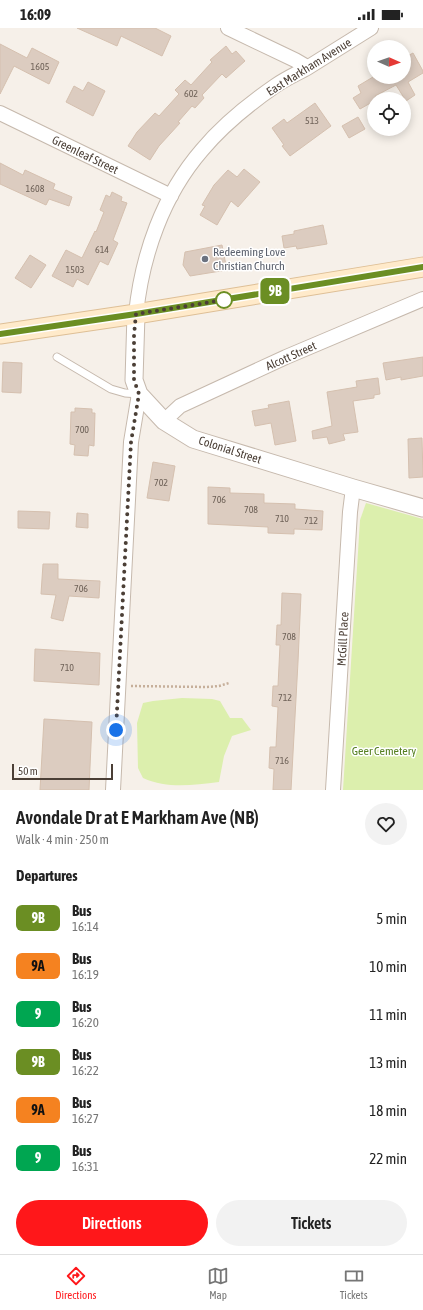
<!DOCTYPE html>
<meta charset="utf-8">
<style>
:root{--surface:#fff;--page:#f2f2f2;--text:#222;--muted:#767676;--line:#e0e0e0;--accent:#ff171a}
body{margin:0;font-family:"Asap Condensed",sans-serif;background:var(--page);color:var(--text);height:100vh;display:flex;flex-direction:column;font-size:15px;white-space:nowrap}
*{box-sizing:border-box;margin:0}
p{font-size:13px;color:var(--muted)}
.icon{flex:none;width:22px;height:22px;fill:none;stroke:currentColor;stroke-width:2;stroke-linecap:round;stroke-linejoin:round}
.map{position:relative;height:762px;overflow:hidden}
.drawer{display:flex;flex-direction:column;background:var(--surface);flex:1}
.drawer>*{flex:none}
.badge{padding:0 8px;border-radius:6px;font-size:14px;line-height:26px}
.needle{width:26px;rotate:92deg}
.buttons{position:absolute;left:367px;top:12px;display:grid;gap:8px}
.buttons a{display:grid;place-items:center;width:44px;height:44px;border-radius:50%;background:var(--surface);box-shadow:0 2px 10px #0003;font-size:20px}
.scale{position:absolute;left:12px;bottom:10px;width:101px;box-sizing:border-box;padding-left:4px;border:2px solid #4b3f36;border-top:0;font-size:11px;line-height:14px;white-space:nowrap;color:#4b3f36;-webkit-text-stroke:3px #fff;paint-order:stroke}
.you{position:absolute;width:20px;height:20px;margin:-10px;border:3px solid #fff;border-radius:50%;background:#1a73e8;box-shadow:0 0 0 6px #1a73e833}
.map>.badge{position:absolute;translate:-50% -50%;box-shadow:0 0 0 2px #fff}
h2{padding:0 16px;font-size:15px;line-height:36px}
.round{display:grid;place-items:center;flex:none;width:42px;height:42px;border-radius:21px;background:var(--page)}
.headline{display:flex;align-items:center;justify-content:space-between;height:68px;padding:0 16px}
h1{font-size:19px;font-weight:600;line-height:30px}
.action{display:flex;gap:8px;margin-top:auto;padding:8px 16px}
.action a{flex:1;height:46px;border-radius:24px;background:var(--accent);color:#fff;font-size:16px;font-weight:600;line-height:46px;text-align:center}
.action a+a{background:var(--page);color:var(--text)}
ul{padding:0;list-style:none}
li{display:flex;align-items:center;gap:12px;height:48px;padding:0 16px}
li div{flex:1}
li b{display:block;font-size:15px}
li em{font-style:normal}
li .badge{min-width:44px;font-weight:700;text-align:center}
.status{display:flex;justify-content:space-between;align-items:center;height:28px;padding:0 20px;background:var(--surface);direction:ltr}
.status svg{height:11px;fill:currentColor}
.tabs{display:flex;justify-content:space-around;align-items:center;height:56px;border-top:1px solid var(--line);background:var(--surface);font-size:11px;color:var(--muted)}
.tabs a{display:grid;justify-items:center;gap:2px}
.tabs .current{color:var(--accent)}
.map>svg:first-child{display:block}
.green{fill:#dcefad}
.building{fill:#dcccc0;stroke:#d5c0af}
.lines{fill:none;stroke-linecap:round;stroke-linejoin:round}
.service-casing{stroke:#c6b9ad;stroke-width:9}
.minor-casing{stroke:#c6b9ad;stroke-width:16}
.tertiary-casing{stroke:#c6b9ad;stroke-width:19}
.secondary-casing{stroke:#debf96;stroke-width:21}
.path{stroke:#c6af9a;stroke-width:2.5;stroke-dasharray:2 2;stroke-linecap:butt}
.service{stroke:#fff;stroke-width:7}
.minor{stroke:#fff;stroke-width:14}
.tertiary{stroke:#fff;stroke-width:17}
.secondary{stroke:#ffeaca;stroke-width:19}
.line-casing{stroke:#fff;stroke-width:9}
.line{stroke:#6b8e23;stroke-width:6}
.walk{stroke:#4b3f36;stroke-width:4;stroke-dasharray:0 7.2}
.worship-dot{fill:#6b7280;stroke:#fff;stroke-width:1.5}
.stop-dot{fill:#fff;stroke:#6b8e23;stroke-width:2}
.labels{text-anchor:middle;dominant-baseline:central;stroke-width:3;stroke-linejoin:round;paint-order:stroke}
.number-label{font-size:10px;fill:#6f6258}
.street-label{font-size:12px;fill:#4b3f36;stroke:#fff}
.worship-label{font-size:12px;fill:#5b616d;stroke:#fff;text-anchor:start}
.park-label{font-size:12px;fill:#547f20;stroke:#fff}
</style>
<div class="status"><b>16:09</b><svg viewBox="0 0 49 12"><path d="M0 12V9h3v3zM5 12V6h3v6zM10 12V3h3v9zM15 12V0h3v12zM26 1h20v11H26zM47 4h2v5h-2z"/></svg></div>
<div class="map">
<svg width="423" height="762" viewBox="0 0 423 762">
<rect width="100%" height="100%" fill="#f6f0e9"/>
<!-- green -->
<g class="green">
<polygon points="366,475 423,491 423,762 343,762 360,492"/>
<path d="M182,670L212,671L220,673L230,690H242L251,702L232,708L224,728L219,754C192,757 168,761 143,750L138,740L137,695L143,675L153,673Z"/>
</g>
<!-- building -->
<g class="building">
<polygon points="77,0 155,0 171,8 162,28 121,8 117,18"/>
<polygon points="0,16 27,30 32,20 59,34 49,56 14,38 0,66"/>
<polygon points="226,18 232,26 236,23 245,33 226,50 222,46 202,67 204,70 195,80 192,78 178,94 180,95 159,118 150,132 128,118 137,104 155,85 159,88 179,66 175,62 185,52 191,57 212,34 210,32"/>
<polygon points="413,25 423,43 423,45 408,54 415,67 406,73 396,57 375,68 377,71 374,71 374,73 360,81 353,70 361,65 358,58 373,49 404,49 404,30"/>
<polygon points="88,54 105,63 93,88 66,74 74,58 83,63"/>
<polygon points="315,75 331,98 290,128 282,118 284,117 272,100 284,91 287,95"/>
<polygon points="358,89 365,101 349,110 342,98"/>
<polygon points="0,135 23,147 25,142 55,156 53,161 72,169 69,178 49,171 46,177 0,156"/>
<polygon points="244,141 260,154 238,179 231,173 217,197 200,187 205,178 202,177 214,157 228,142 237,149"/>
<polygon points="112,164 122,169 121,173 127,175 113,212 118,215 108,237 100,233 88,257 77,251 73,259 52,248 66,222 82,230 95,203 96,204 104,184 100,182 106,167 110,169"/>
<polygon points="323,197 327,216 297,221 296,218 284,220 282,208 294,206 294,203"/>
<polygon points="222,217 227,242 190,248 183,237 185,224"/>
<polygon points="30,227 46,237 31,260 15,250"/>
<polygon points="423,329 423,348 401,352 401,349 386,352 383,335"/>
<polygon points="3,334 22,335 21,365 2,364"/>
<polygon points="378,350 380,366 374,367 374,370 353,373 358,404 343,406 345,412 329,416 327,409 313,411 312,403 332,398 327,364 357,359 356,353"/>
<polygon points="289,373 296,413 275,417 271,395 255,398 252,383 269,380 268,377"/>
<polygon points="75,380 92,381 92,385 95,385 94,418 89,417 88,428 74,427 75,417 70,416 71,384 75,384"/>
<polygon points="422,410 423,449 409,450 408,411"/>
<polygon points="153,434 175,438 169,473 147,470"/>
<polygon points="208,459 230,460 230,465 264,466 264,475 295,476 295,481 323,483 322,502 294,501 294,506 268,505 268,499 208,496"/>
<polygon points="18,483 50,484 49,501 18,500"/>
<polygon points="77,485 88,486 88,500 76,499"/>
<polygon points="43,536 58,536 58,551 100,553 99,570 69,568 63,593 51,590 56,567 41,566"/>
<polygon points="282,565 301,566 298,634 291,762 273,762 274,741 269,740 270,719 276,719 278,679 272,678 273,658 278,658 280,617 276,617 277,597 281,597"/>
<polygon points="35,621 100,625 99,657 34,653"/>
<polygon points="44,691 92,694 89,762 40,762"/>
</g>
<g class="lines">
<!-- service casing -->
<g class="service-casing">
<polyline id="service" points="57,329 111,361 125,365 139,366"/>
</g>
<!-- minor casing -->
<g class="minor-casing">
<g id="minor">
<polyline points="228,0 295,32 307,39"/>
<polyline points="0,85 171,168"/>
<path d="M136,286C142,227 163,167 202,122C222,98 249,76 275,58C285,51 296,46 307,40C328,27 350,13 371,0"/>
<polyline points="164,393 180,378 286,329 423,271"/>
<polyline points="113,762 131,414 139,366"/>
<polyline points="333,762 350,484 353,460"/>
</g>
</g>
<!-- tertiary casing -->
<g class="tertiary-casing">
<polyline id="tertiary" points="136,286 134,352 139,366 164,393 193,411 353,460 423,480"/>
</g>
<!-- secondary casing -->
<g class="secondary-casing">
<polyline id="secondary" points="0,306 136,286 423,239"/>
</g>
<!-- path -->
<polyline class="path" points="131,658 207,659 219,658 229,655"/>
<!-- service -->
<use href="#service" class="service"/>
<!-- minor -->
<use href="#minor" class="minor"/>
<!-- tertiary -->
<use href="#tertiary" class="tertiary"/>
<!-- secondary -->
<use href="#secondary" class="secondary"/>
</g>
<g class="lines">
<!-- line casing -->
<g class="line-casing">
<polyline id="line" points="0,306 136,286 423,239"/>
</g>
<!-- line -->
<use href="#line" class="line"/>
<!-- walk -->
<polyline class="walk" points="116,702 131,414 139,366 134,352 134,307 136,286 224,272"/>
</g>
<!-- markers -->
<circle class="worship-dot" cx="205" cy="231" r="4"/>
<circle class="stop-dot" cx="224" cy="272" r="8"/>
<g class="labels">
<!-- number labels -->
<g class="number-label">
<text x="40" y="38">1605</text>
<text x="191" y="65">602</text>
<text x="312" y="92">513</text>
<text x="35" y="160">1608</text>
<text x="102" y="221">614</text>
<text x="75" y="241">1503</text>
<text x="82" y="401">700</text>
<text x="161" y="454">702</text>
<text x="219" y="471">706</text>
<text x="251" y="481">708</text>
<text x="282" y="490">710</text>
<text x="311" y="492">712</text>
<text x="81" y="560">706</text>
<text x="289" y="608">708</text>
<text x="67" y="639">710</text>
<text x="285" y="669">712</text>
<text x="282" y="732">716</text>
</g>
<!-- street labels -->
<g class="street-label">
<text transform="translate(309 39) rotate(-32)">East Markham Avenue</text>
<text transform="translate(85 127) rotate(26)">Greenleaf Street</text>
<text transform="translate(291 328) rotate(-24)">Alcott Street</text>
<text transform="translate(230 422) rotate(18)">Colonial Street</text>
<text transform="translate(343 611) rotate(-87)">McGill Place</text>
</g>
<!-- worship labels -->
<g class="worship-label">
<text x="213" y="224">Redeeming Love<tspan x="213" dy="14">Christian Church</tspan></text>
</g>
<!-- park labels -->
<g class="park-label">
<text x="384" y="723">Geer Cemetery</text>
</g>
</g>
</svg>
<div class="buttons">
<a><svg class="needle" viewBox="-14 -14 28 28"><path d="M0-13l5 13h-10z" fill="#e53935"/><path d="M0 13l5-13h-10z" fill="#767676"/></svg></a>
<a><svg class="icon" aria-label="locate" viewBox="0 0 24 24"><circle cx="12" cy="12" r="6"/><path d="M12 2v4M12 18v4M2 12h4M18 12h4"/></svg></a>
</div>
<div class="scale">50 m</div>
<div class="you" style="left:116px;top:702px"></div>
<b class="badge" style="left:275px;top:263px;background:#6b8e23;color:#fff">9B</b>
</div>
<section class="drawer">
<div class="headline"><div><h1>Avondale Dr at E Markham Ave (NB)</h1><p>Walk · 4 min · 250 m</p></div><a class="round"><svg class="icon" aria-label="heart" viewBox="0 0 24 24"><path d="M12 20l-8-8c-3-5 5-10 8-4 3-6 11-1 8 4z"/></svg></a></div>
<h2>Departures</h2>
<ul>
<li><span class="badge" style="background:#6b8e23;color:#fff">9B</span><div><b>Bus</b><p>16:14</p></div><em>5 min</em></li>
<li><span class="badge" style="background:#f58220;color:#111">9A</span><div><b>Bus</b><p>16:19</p></div><em>10 min</em></li>
<li><span class="badge" style="background:#00a651;color:#fff">9</span><div><b>Bus</b><p>16:20</p></div><em>11 min</em></li>
<li><span class="badge" style="background:#6b8e23;color:#fff">9B</span><div><b>Bus</b><p>16:22</p></div><em>13 min</em></li>
<li><span class="badge" style="background:#f58220;color:#111">9A</span><div><b>Bus</b><p>16:27</p></div><em>18 min</em></li>
<li><span class="badge" style="background:#00a651;color:#fff">9</span><div><b>Bus</b><p>16:31</p></div><em>22 min</em></li>
</ul>
<div class="action"><a>Directions</a><a>Tickets</a></div>
</section>
<nav class="tabs">
<a class="current"><svg class="icon" aria-label="directions" viewBox="0 0 24 24"><path d="M12 3l9 9-9 9-9-9zM9 14v-3h6M13 9l2 2-2 2"/></svg>Directions</a>
<a><svg class="icon" aria-label="map" viewBox="0 0 24 24"><path d="M3 6l6-2 6 2 6-2v14l-6 2-6-2-6 2zM9 4v14M15 6v14"/></svg>Map</a>
<a><svg class="icon" aria-label="tickets" viewBox="0 0 24 24"><path d="M3 7h18v10H3zM15 7v10"/></svg>Tickets</a>
</nav>
